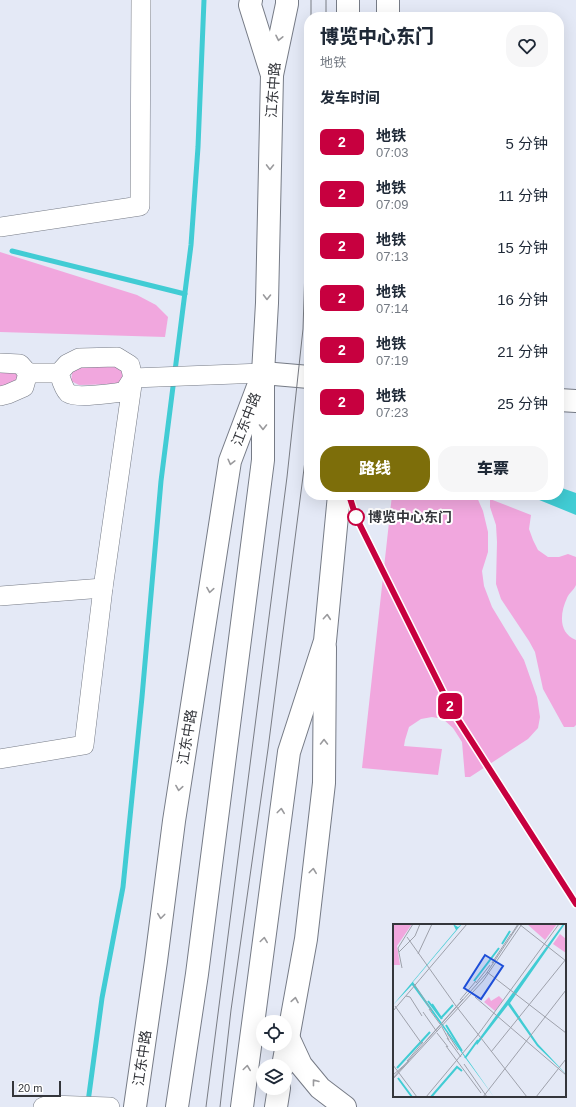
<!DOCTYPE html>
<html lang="zh">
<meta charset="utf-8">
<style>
:root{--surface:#fff;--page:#f6f6f7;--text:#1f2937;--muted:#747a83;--accent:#7d6e0a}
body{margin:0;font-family:Arial,"Noto Sans SC",sans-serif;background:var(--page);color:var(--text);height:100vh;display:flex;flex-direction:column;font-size:15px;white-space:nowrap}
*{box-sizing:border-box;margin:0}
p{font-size:13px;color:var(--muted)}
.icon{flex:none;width:22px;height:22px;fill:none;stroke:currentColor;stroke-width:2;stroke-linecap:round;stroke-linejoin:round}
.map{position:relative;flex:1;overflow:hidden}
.sheet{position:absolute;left:304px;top:12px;width:260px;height:488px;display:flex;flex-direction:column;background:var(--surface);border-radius:16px;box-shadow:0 4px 16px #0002}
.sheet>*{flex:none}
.badge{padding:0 8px;border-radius:6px;font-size:14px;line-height:26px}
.tools{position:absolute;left:256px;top:1015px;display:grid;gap:8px}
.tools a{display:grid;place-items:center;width:36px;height:36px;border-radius:50%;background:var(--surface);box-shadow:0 4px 16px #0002;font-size:20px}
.scale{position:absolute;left:12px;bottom:10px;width:49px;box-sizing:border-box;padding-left:4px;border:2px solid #34363b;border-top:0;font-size:11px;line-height:14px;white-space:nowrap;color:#34363b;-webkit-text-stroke:3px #fff;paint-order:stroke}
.map>.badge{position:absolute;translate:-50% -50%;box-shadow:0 0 0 2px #fff}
h2{padding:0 16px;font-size:15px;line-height:36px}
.round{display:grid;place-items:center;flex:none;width:42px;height:42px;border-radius:16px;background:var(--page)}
.head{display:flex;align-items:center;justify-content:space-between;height:68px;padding:0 16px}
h1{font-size:19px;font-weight:800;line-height:30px}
.cta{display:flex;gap:8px;margin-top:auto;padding:8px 16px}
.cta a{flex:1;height:46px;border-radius:16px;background:var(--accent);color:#fff;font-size:16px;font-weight:800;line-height:46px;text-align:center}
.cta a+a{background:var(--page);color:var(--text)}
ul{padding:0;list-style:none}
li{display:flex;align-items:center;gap:12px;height:52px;padding:0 16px}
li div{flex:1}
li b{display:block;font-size:15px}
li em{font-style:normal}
li .badge{min-width:44px;font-weight:700;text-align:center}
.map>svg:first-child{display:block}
.green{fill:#f1a7de}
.water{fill:#41ccd4}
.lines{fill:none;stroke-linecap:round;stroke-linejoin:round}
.stream{stroke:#41ccd4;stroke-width:5}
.minor-casing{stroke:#767b86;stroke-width:20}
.tertiary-casing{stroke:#767b86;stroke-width:24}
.secondary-casing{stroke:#767b86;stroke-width:24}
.primary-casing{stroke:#767b86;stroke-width:24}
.minor{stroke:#fff;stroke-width:19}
.tertiary{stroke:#fff;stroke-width:22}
.secondary{stroke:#fff;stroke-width:22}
.primary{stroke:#fff;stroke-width:22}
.tram{stroke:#797c84;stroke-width:1}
.oneway{stroke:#9a9a9d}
.line-casing{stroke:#fff;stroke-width:9}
.line{stroke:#c7003f;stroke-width:6}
.stop-dot{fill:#fff;stroke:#c7003f;stroke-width:2}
.labels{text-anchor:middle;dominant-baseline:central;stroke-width:4;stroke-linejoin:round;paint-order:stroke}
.street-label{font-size:14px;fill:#34363b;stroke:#fff}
.stop-label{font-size:14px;font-weight:bold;fill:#34363b;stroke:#fff;text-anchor:start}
.inset-river{fill:none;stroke:#41ccd4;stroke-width:2}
.inset-road{fill:none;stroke:#9ea1ab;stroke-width:1}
.view{fill:#1d4ed8;fill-opacity:0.15;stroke:#1d4ed8;stroke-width:2}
.inset-edge{fill:none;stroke:#34363b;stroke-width:2}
</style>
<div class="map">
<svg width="576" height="1107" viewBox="0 0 576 1107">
<rect width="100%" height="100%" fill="#e4e9f6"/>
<!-- green -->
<g class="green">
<polygon points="0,252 137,295 156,305 168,317 165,337 0,332"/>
<polygon points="118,366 126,377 121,384 79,385 71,381 73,367"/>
<polygon points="0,369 13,370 19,375 17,380 0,389"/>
<polygon points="392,495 476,495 483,511 488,532 488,552 482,571 484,586 492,607 524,660 537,697 540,717 538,728 528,739 470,777 465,777 462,742 453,728 443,719 432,717 421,719 409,727 405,740 404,746 442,749 438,775 362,768"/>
<path d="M490,499L531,515L529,529L533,540L538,550L548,557H559L568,554L576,557C576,563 576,580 576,585C574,590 569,593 567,598C560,613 558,633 576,640V725L574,727H564L543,689L535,652L529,641L501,599L496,584L497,542L496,525L490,507Z"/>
</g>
<!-- water -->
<polygon class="water" points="559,487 576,493 576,515 527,495 559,495"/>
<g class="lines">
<!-- stream -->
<g class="stream">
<polyline points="12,251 185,294"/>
<polyline points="88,1102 102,998 123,887 142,697 161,481 191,245 198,147 204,0"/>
</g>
<!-- minor casing -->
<g class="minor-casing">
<g id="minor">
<polyline points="0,227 140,206 141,0"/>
<polyline points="0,363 20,364 28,373 24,387 8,394 0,396"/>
<path d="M28,373H59L67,364L79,358L117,357L130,365L133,378L124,392C113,393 77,399 68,393C63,388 61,379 59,373"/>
<polyline points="0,596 103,588"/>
<polyline points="0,759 84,745 103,588 133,378 263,373"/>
<polyline points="43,1107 49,1105 110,1107"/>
</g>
</g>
<!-- tertiary casing -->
<g class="tertiary-casing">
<g id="tertiary">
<polyline points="251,0 250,5 272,75"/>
<polyline points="388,17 388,0"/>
<polyline points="288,1037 301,1065 320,1088 345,1107"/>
<polyline points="283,1066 306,939 324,783 325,648"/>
<polyline points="135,1107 156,961 174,821 230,461 262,376"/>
<polyline points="276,1107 279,1088"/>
</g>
</g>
<!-- secondary casing -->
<g class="secondary-casing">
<g id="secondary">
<polyline points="263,373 309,377"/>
<polyline points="559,400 576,401"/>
</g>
</g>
<!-- primary casing -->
<g class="primary-casing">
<g id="primary">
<polyline points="348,17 348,0"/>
<polyline points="177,1107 197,974 263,460 263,373 267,303 272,75 287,4 287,0"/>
<polyline points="242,1107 289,752 325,641 339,495"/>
</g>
</g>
<!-- minor -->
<use href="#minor" class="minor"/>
<!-- tertiary -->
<use href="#tertiary" class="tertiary"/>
<!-- secondary -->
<use href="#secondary" class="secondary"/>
<!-- primary -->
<use href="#primary" class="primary"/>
<!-- tram -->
<g class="tram">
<polyline points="311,17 311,0"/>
<polyline points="326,17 326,0"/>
<polyline points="206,1107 287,477 303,329 309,146"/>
<polyline points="220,1107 231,1010 268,749 306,453 309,438"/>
</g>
</g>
<!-- one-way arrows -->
<defs><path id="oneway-chevron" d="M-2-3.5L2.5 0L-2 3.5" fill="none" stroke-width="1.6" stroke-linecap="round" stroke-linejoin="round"/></defs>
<g class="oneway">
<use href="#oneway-chevron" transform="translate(279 38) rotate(102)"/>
<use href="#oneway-chevron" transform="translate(270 167) rotate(91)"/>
<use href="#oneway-chevron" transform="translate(267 297) rotate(91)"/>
<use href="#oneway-chevron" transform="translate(263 427) rotate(90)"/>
<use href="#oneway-chevron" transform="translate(231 462) rotate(104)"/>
<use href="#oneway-chevron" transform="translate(210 590) rotate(99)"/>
<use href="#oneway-chevron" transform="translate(327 617) rotate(-85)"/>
<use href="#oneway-chevron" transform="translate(324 742) rotate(-90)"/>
<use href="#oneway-chevron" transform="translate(179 788) rotate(99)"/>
<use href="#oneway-chevron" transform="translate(281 811) rotate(-83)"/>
<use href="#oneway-chevron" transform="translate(313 871) rotate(-83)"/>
<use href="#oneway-chevron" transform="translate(161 916) rotate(97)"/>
<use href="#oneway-chevron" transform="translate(264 940) rotate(-82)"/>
<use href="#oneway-chevron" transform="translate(295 1000) rotate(-80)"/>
<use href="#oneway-chevron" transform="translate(247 1068) rotate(-82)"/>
<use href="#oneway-chevron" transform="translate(315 1082) rotate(-128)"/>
</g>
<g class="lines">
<!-- line casing -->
<g class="line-casing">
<polyline id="line" points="349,495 356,517 453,712 576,904"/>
</g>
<!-- line -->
<use href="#line" class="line"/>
</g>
<!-- markers -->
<circle class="stop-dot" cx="356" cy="517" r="8"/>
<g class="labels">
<!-- street labels -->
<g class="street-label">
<text transform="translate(273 90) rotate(-86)">江东中路</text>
<text transform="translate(246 419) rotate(-69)">江东中路</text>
<text transform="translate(187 737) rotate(-81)">江东中路</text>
<text transform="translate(142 1058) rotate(-82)">江东中路</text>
</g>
<!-- stop labels -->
<g class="stop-label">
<text x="368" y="517">博览中心东门</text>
</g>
</g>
<!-- overview -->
<g transform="translate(393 924)">
<rect width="173" height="173" fill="#e4e9f6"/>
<path d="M0,0H19L4,22L7,41H0ZM134,0H164L152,16ZM167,10L173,15V29L160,20ZM106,72L110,76L102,87L91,78L96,73L98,77Z" fill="#f1a7de"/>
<path d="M60,0L65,3L69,0L20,58L101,173L19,61L0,81L63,6ZM170,0H172L117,79L145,120L173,150L144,122L115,81L84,121L83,119Z" fill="#41ccd4"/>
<path class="inset-river" d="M109,20L117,7M81,57L106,24M35,77L48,94L60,81M39,80L49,95M53,101L69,127M72,134L85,116M4,144L37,108M5,154L19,173M38,173L64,143L69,147"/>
<path class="inset-road" d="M126,0L173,37M118,11L125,0M14,13L63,82L134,173M6,28L22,12L27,0M25,30L39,0M99,39L118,10M9,44L5,24L20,0M94,48L173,109M83,59L97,41M21,60L39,87M13,72L17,73L29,92M82,73L173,151M67,76L83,57M2,82L29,120M36,85L47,100M0,87L74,0M30,88L44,108M49,103L56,116M44,109L55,123M54,109L65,126M54,114L68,133M32,118L70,75M53,122L88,169M98,128L173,35M14,137L30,118M71,140L94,173M0,141L24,173M0,151L16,137M0,154L93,50L126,0M0,155L90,57L129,0M33,173L84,112L166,0M90,173L173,66M143,173L173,135"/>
<path class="view" d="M92,31L110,42L88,75L71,64Z"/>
<rect width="173" height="173" class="inset-edge"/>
</g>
</svg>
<div class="tools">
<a><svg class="icon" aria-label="locate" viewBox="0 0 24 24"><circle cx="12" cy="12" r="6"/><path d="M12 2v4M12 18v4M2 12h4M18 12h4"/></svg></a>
<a><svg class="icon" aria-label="layers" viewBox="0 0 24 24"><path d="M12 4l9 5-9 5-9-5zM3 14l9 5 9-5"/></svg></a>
</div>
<div class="scale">20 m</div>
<b class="badge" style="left:450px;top:706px;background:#c7003f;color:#fff">2</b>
<section class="sheet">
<div class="head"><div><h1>博览中心东门</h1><p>地铁</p></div><a class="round"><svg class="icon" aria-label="heart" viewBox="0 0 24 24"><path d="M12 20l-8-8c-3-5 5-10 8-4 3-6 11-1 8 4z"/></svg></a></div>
<h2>发车时间</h2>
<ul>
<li><span class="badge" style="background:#c7003f;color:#fff">2</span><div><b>地铁</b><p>07:03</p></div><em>5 分钟</em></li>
<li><span class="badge" style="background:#c7003f;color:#fff">2</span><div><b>地铁</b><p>07:09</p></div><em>11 分钟</em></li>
<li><span class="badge" style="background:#c7003f;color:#fff">2</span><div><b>地铁</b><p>07:13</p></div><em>15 分钟</em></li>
<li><span class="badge" style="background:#c7003f;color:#fff">2</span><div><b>地铁</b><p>07:14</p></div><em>16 分钟</em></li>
<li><span class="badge" style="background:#c7003f;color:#fff">2</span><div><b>地铁</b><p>07:19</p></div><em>21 分钟</em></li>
<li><span class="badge" style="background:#c7003f;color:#fff">2</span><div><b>地铁</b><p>07:23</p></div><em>25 分钟</em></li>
</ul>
<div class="cta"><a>路线</a><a>车票</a></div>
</section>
</div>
